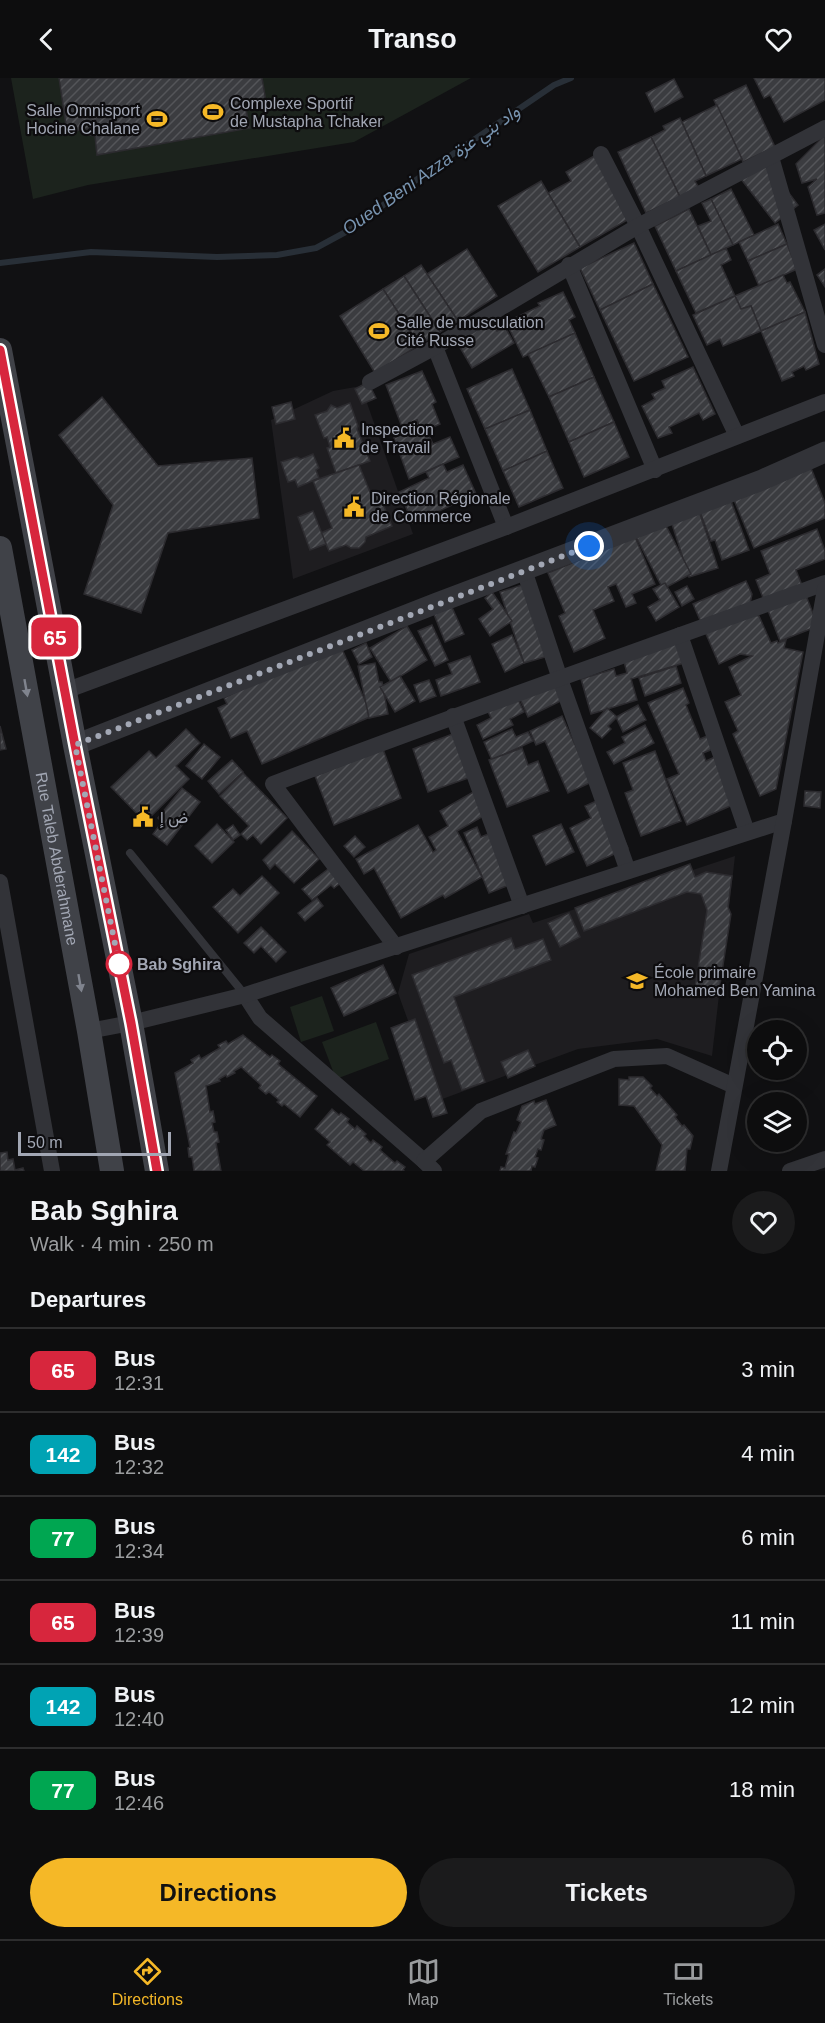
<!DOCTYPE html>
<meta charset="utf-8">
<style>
:root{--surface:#0d0d0e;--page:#1b1b1c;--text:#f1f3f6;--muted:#9a9c9e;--line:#2d2d2e;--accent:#f5b827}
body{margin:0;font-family:Helvetica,Vazirmatn,sans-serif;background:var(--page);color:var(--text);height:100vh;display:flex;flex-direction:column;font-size:22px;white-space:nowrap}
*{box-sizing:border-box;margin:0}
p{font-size:20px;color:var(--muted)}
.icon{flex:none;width:33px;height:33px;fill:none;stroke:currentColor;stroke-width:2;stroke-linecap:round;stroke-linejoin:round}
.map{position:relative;height:1093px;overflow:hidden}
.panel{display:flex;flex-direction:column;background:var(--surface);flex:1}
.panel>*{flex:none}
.badge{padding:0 12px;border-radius:9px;font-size:21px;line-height:39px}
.fabs{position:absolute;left:747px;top:942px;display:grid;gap:12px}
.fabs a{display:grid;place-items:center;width:60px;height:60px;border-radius:50%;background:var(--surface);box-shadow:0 6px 24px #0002,0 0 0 2px var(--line);font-size:30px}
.scale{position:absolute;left:18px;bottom:15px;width:153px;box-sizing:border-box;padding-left:6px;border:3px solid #a2a7b4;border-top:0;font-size:16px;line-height:21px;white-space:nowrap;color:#a2a7b4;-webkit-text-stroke:4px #0d0c0e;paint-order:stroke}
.you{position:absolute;width:30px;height:30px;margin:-15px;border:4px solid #fff;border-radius:50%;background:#1a73e8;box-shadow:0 0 0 9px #1a73e833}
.map>.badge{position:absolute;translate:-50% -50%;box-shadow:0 0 0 3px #fff}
h2{padding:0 30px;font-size:22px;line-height:54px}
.round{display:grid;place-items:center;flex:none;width:63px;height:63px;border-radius:32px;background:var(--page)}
.overview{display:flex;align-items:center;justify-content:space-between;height:102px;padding:0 30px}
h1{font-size:28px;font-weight:600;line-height:45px}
.primary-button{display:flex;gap:12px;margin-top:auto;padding:12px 30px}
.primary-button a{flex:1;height:69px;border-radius:36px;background:var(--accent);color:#111;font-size:24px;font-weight:600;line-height:69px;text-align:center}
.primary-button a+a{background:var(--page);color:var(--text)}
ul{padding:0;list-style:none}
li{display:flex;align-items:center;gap:18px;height:84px;padding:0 30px;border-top:2px solid var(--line)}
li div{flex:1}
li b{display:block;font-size:22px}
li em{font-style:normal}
li .badge{min-width:66px;font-weight:700;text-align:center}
header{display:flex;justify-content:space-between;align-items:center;height:78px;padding:0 30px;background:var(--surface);font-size:27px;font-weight:600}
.tab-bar{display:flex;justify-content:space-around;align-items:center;height:84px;border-top:2px solid var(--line);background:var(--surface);font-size:16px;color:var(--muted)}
.tab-bar a{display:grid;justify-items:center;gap:3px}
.tab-bar .current{color:var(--accent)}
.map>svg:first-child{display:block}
.built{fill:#1e1d20}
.green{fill:#1c231d}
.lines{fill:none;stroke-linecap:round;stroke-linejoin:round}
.stream{stroke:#282f37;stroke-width:6}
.building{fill:url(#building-hatch);stroke:#2c2b2f;stroke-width:1.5}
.service{stroke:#323338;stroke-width:8}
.minor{stroke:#323338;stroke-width:16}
.tertiary{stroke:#323338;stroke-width:21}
.secondary{stroke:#404248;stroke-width:24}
.oneway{fill:#80848e}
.line-casing{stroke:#fff;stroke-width:14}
.line{stroke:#d7263d;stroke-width:9}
.walk{stroke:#a2a7b4;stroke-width:6;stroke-dasharray:0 10.8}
.stop-dot{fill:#fff;stroke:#d7263d;stroke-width:3}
.labels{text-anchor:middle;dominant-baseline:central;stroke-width:4.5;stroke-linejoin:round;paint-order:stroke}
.poi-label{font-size:16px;fill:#a2a7b4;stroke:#0d0c0e;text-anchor:start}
.street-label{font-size:16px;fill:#a2a7b4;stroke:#0d0c0e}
.stop-label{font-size:16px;font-weight:bold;fill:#a2a7b4;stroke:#0d0c0e;text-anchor:start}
.water-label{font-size:18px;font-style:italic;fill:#7894b0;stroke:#0d0c0e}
</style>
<header><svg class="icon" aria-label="back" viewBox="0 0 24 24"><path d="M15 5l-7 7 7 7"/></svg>Transo<svg class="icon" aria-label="heart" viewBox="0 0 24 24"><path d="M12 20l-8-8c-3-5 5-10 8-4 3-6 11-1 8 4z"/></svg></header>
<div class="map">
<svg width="825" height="1093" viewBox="0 0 825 1093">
<defs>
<pattern id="building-hatch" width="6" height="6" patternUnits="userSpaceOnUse" patternTransform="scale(1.5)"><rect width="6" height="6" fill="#3b3c40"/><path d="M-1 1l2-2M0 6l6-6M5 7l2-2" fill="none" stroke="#545559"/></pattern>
</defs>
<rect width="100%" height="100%" fill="#111113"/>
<!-- built -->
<g class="built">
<polygon points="361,308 413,456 293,501 271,342 333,313"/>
<polygon points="735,778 712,978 657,961 578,971 437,1023 398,915 409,876 529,836 533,845"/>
</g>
<!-- green -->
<g class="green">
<polygon points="11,0 471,0 354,64 88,107 33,121"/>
<polygon points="322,918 334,953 301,964 290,929"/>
<polygon points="376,944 389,981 336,1001 322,964"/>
</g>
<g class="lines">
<!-- stream -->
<polyline class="stream" points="0,185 91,174 217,179 277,177 316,170 353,150 428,93 554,7 571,0"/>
</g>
<!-- building -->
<g class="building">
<polygon points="59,0 262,0 266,24 250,27 251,31 246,32 250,50 97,77 95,58 89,57 88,51 67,54"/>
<polygon points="754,0 825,0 825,22 784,44 770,17 764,20"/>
<polygon points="674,1 683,19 655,34 646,15"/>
<polygon points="746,7 775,69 743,84 714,22"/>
<polygon points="717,27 742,81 706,98 682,44"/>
<polygon points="680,40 706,98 695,103 699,110 680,119 651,59 665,52 663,48"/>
<polygon points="825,57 825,135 817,137 808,109 817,101 802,105 796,86"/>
<polygon points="651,59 680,119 646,135 618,74"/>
<polygon points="594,78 629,141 580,169 548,115 571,103 566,94"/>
<polygon points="764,82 798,127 775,145 741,101"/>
<polygon points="541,103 580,169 538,194 498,128"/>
<polygon points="731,111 754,157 733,167 711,121"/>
<polygon points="711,121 733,167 711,177 698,148 711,143 702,125"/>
<polygon points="689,131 711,177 676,193 655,148"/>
<polygon points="778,146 787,166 748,183 739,164"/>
<polygon points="825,146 825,172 814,152"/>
<polygon points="634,165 653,206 600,232 580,190"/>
<polygon points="787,166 797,191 759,208 748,183"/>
<polygon points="726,170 731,182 721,187 735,218 696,235 676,193"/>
<polygon points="467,171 497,218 458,243 427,196"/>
<polygon points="421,187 458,243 440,254 404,198"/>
<polygon points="825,191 825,209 817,197"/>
<polygon points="783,197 787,205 790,204 805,234 761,253 751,228 741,231 735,218"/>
<polygon points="404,198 440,254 419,267 383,211"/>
<polygon points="653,206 688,279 634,303 600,232"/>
<polygon points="383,211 419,267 375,295 340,238"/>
<polygon points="563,214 575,239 569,242 575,255 523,279 506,244 540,228 538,225"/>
<polygon points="735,218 741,231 751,228 761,253 723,268 720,261 707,267 693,237"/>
<polygon points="805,234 819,286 806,292 804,288 792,294 794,298 782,303 761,253"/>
<polygon points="490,240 497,253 505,249 514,265 472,290 455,261"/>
<polygon points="575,255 594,299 549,319 528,276"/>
<polygon points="693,289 715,336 703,342 699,335 669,349 672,355 658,360 642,328 655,321 652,316 665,310 662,303"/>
<polygon points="512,291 530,332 485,351 467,311"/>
<polygon points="422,293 436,324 432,326 440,346 421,354 417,342 402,349 386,307"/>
<polygon points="594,299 614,344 569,364 549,319"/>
<polygon points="368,304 376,320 362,326 355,311"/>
<polygon points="102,319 158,388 252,380 259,440 168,455 141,535 84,516 113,427 59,357"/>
<polygon points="291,324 295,341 276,346 272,329"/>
<polygon points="350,325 358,348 357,351 370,383 336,395 327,370 330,369 327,359 324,360 315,337 327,333 331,327 337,330"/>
<polygon points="530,332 547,373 503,393 485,351"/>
<polygon points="417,342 421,354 426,351 433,366 450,359 459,379 409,401 394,360 405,355 402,349"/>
<polygon points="614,344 629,379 584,399 569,364"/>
<polygon points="547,373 563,410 519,429 503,393"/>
<polygon points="313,376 319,390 316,392 319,400 298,409 295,402 288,404 281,384 297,379 301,381"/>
<polygon points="443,386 447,394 463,387 476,416 413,445 399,414 429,400 426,394"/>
<polygon points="359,387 372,419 379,416 392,448 366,459 365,464 359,470 351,470 346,467 329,473 321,455 332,450 313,403"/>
<polygon points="811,390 825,425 825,440 754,470 734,422"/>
<polygon points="731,423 749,472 722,482 715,462 711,463 700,434"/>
<polygon points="698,430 718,490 689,499 670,440"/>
<polygon points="313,433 326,466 310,472 298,439"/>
<polygon points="661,438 691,496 663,511 633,453"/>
<polygon points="817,451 825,473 825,481 796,492 818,548 780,563 756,502 770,496 761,473"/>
<polygon points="635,459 655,506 632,516 636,525 626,529 616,506 608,509 614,523 593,532 605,560 574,574 559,538 565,535 548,495"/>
<polygon points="746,503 752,516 748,536 759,538 771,565 777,563 778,565 786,562 784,570 803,574 776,711 760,718 733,656 738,653 725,624 741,617 729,589 752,578 740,576 719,586 693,526"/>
<polygon points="528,505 545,579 524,585 500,514"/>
<polygon points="665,505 679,529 656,543 648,529 660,522 653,511"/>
<polygon points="687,508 694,521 682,528 675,514"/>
<polygon points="492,514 512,543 490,558 479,541 493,531 485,520"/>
<polygon points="451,527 464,556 445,564 433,534"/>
<polygon points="432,547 448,582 435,588 418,553"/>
<polygon points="407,548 427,582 391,604 370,570"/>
<polygon points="512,557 524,585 505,594 492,566"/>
<polygon points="676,560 684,585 631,601 637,622 591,636 581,601 614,591 616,598 627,595 622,576"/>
<polygon points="338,562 372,638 262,686 247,653 231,660 218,630 227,626 224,620"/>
<polygon points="366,565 372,579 359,586 352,572"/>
<polygon points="470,578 480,604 441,618 436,602 452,596 448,586"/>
<polygon points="375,585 379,604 382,604 388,636 369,640 358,588"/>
<polygon points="676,588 681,605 645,618 639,600"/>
<polygon points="560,594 571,618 528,639 517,614"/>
<polygon points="400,598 415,623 395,634 380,609"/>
<polygon points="429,602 436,618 420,624 414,607"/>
<polygon points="683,610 689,625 686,627 700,661 712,656 718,669 703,675 706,683 717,678 737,725 687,747 667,701 679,696 648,625"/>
<polygon points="513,611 524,634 510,641 513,647 483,661 477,647 491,640 484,625"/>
<polygon points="638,627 646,642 623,654 616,639"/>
<polygon points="607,630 617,639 608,648 611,651 602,660 590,650"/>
<polygon points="562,638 592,704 568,715 545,663 536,667 530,653"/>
<polygon points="645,647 654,665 614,686 607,674 625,665 622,659"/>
<polygon points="0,648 6,671 0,672"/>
<polygon points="186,651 200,665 176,688 189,701 145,744 111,709 149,673 156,680"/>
<polygon points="512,651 516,659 528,654 533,663 492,682 484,664"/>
<polygon points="458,654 474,698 428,714 413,671"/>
<polygon points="204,666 220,679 202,701 186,688"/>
<polygon points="522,670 528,687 538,683 549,713 507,729 489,682"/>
<polygon points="383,671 401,720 334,747 315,698"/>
<polygon points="655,673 681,743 641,758 625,715 633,712 623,685"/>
<polygon points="232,682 243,694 219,716 208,703"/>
<polygon points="243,695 287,740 261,766 253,757 247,762 241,756 249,748 220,718"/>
<polygon points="182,710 200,724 167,767 153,756 162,744 158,740"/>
<polygon points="475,713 487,736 457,753 482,799 445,820 443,817 401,840 374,790 364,796 356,781 418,747 433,774 436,772 429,759 448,748 440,733"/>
<polygon points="805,713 821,714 820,730 804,728"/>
<polygon points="605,719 628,770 587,788 570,750 591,740 585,728"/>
<polygon points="217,746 234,764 212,785 195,768"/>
<polygon points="561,746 574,774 546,787 533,758"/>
<polygon points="233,747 240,757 233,762 226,752"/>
<polygon points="477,749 481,759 493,754 514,805 489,815 464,755"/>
<polygon points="292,753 319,781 294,805 275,786 270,791 263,782"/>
<polygon points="355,758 365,769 354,779 344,768"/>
<polygon points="336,785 347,800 334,810 331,807 312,822 302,811"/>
<polygon points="690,786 695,799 706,794 732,798 728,829 731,836 718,919 694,916 707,832 701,816 687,814 584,853 575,830"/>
<polygon points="262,798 279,815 238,855 213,829 233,811 240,818"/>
<polygon points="317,820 323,828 305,843 298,835"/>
<polygon points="569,835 580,859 560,869 548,845"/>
<polygon points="261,849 286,874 276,884 261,868 254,875 244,865"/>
<polygon points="511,860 515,871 543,861 551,882 454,919 485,1004 462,1012 451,982 444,985 412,897"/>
<polygon points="383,887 396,915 344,938 331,910"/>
<polygon points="415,941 447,1035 433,1039 426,1018 415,1022 391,950"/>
<polygon points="243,957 270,979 272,977 280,983 278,986 317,1018 300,1039 284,1026 282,1028 277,1024 279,1022 269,1014 266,1016 259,1010 261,1007 241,989 234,993 235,995 227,999 226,997 219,1001 220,1003 206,1008 210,1034 213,1033 215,1044 212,1045 214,1054 217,1054 219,1064 216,1065 221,1093 194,1093 192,1079 189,1079 188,1070 190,1069 175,995 193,985 191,982 199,977 201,981 220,970 218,967 226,963 228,966"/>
<polygon points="528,972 535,988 508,1000 501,984"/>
<polygon points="629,999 643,999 652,1008 650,1010 657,1018 659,1016 677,1037 675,1039 682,1048 684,1047 693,1058 690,1071 687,1071 685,1093 656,1093 662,1067 634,1028 619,1027 619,1001 629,1002"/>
<polygon points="546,1022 556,1047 544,1052 541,1061 544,1062 541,1072 538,1071 535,1079 538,1080 535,1089 532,1088 531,1093 500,1093 501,1089 505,1090 509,1076 506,1076 514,1054 516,1055 521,1044 517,1042 522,1028 534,1023 535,1026"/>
<polygon points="332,1031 339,1037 341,1035 349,1041 347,1044 355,1051 357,1048 366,1056 364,1058 371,1065 373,1062 382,1069 380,1072 395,1085 397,1083 405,1089 403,1092 404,1093 364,1093 353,1084 350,1087 327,1067 330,1064 315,1051"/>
<polygon points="7,1074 8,1082 13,1081 15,1092 23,1090 24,1093 0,1093 0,1075"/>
</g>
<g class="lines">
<!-- service -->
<polyline class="service" points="130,775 245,917"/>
<!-- minor -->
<g class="minor">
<polyline points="601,76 638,148 737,358"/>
<polyline points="771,79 825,267"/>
<polyline points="569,187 655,392"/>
<polyline points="435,269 506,449"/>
<polyline points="370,304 435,269 638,148 825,50"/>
<polyline points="524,492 560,601 628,793"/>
<polyline points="680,557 747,754"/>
<polyline points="65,613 506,449 825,324"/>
<polyline points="453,638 522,828"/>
<polyline points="0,804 52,1093"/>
<path d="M396,869L273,706C456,636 641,572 825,505"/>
<polyline points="245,917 260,940 424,1083"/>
<polyline points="89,953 131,945 245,917 784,743"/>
<polyline points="434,1093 424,1083 481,1033 614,981 667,978 734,1008"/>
<polyline points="719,1093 784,743 825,511"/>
<polyline points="790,1093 825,1081"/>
</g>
<!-- tertiary -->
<polyline class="tertiary" points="75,667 437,525 762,402 825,374"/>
<!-- secondary -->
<g class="secondary">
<polyline points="0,272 75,667 131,945 157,1093"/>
<path id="s1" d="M0,470L89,953L112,1093"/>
</g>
</g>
<!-- one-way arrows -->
<defs><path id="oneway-solid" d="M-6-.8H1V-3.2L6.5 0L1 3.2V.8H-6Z" transform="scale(1.5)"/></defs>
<g class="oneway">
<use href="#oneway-solid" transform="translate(26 610) rotate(80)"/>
<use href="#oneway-solid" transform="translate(80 905) rotate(80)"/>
</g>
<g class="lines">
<!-- line casing -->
<g class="line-casing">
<polyline id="line" points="0,272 75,667 131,945 157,1093"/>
</g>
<!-- line -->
<use href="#line" class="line"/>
<!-- walk -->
<polyline class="walk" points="119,886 75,667 589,468"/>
</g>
<!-- icons -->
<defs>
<g id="stadium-bare" transform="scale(1.62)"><path d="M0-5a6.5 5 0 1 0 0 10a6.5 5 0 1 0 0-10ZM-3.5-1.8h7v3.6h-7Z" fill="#f5b827" stroke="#0d0c0e" stroke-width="2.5" paint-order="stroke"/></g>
<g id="civic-bare" transform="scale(1.62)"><path d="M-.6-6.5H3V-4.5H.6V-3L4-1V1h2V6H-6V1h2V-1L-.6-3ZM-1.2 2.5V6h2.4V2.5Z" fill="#f5b827" stroke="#0d0c0e" stroke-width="2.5" paint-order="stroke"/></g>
<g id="school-bare" transform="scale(1.62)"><path d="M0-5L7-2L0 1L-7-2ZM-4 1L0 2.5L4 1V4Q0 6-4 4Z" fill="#f5b827" stroke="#0d0c0e" stroke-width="2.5" paint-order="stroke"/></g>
</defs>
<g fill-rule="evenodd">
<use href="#stadium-bare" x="213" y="34"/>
<use href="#stadium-bare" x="157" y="41"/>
<use href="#stadium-bare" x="379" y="253"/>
<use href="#civic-bare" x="344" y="360"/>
<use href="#civic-bare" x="354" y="429"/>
<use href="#civic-bare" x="143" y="739"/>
<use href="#school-bare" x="637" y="903"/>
</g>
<!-- markers -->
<circle class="stop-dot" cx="119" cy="886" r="12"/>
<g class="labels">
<!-- poi labels -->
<g class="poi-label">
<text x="230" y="25">Complexe Sportif<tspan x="230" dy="18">de Mustapha Tchaker</tspan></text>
<text x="140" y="32" text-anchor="end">Salle Omnisport<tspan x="140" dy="18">Hocine Chalane</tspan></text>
<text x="396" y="244">Salle de musculation<tspan x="396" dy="18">Cité Russe</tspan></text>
<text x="361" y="351">Inspection<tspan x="361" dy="18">de Travail</tspan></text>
<text x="371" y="420">Direction Régionale<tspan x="371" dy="18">de Commerce</tspan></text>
<text x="160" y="739">ض إ</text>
<text x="654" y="894">École primaire<tspan x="654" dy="18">Mohamed Ben Yamina</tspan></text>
</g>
<!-- street labels -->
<g class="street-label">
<text stroke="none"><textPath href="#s1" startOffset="316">Rue Taleb Abderahmane</textPath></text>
</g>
<!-- stop labels -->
<g class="stop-label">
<text x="137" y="886">Bab Sghira</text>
</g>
<!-- water labels -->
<g class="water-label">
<text transform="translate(431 92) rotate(-35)">Oued Beni Azza واد بني عزة</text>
</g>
</g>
</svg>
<div class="fabs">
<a><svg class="icon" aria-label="locate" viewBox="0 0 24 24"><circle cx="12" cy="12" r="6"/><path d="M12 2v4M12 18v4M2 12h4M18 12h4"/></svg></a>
<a><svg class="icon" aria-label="layers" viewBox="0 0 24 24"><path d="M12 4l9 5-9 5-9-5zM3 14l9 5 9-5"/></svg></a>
</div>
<div class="scale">50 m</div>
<div class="you" style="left:589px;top:468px"></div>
<b class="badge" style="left:55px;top:559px;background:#d7263d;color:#fff">65</b>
</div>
<section class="panel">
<div class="overview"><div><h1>Bab Sghira</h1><p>Walk · 4 min · 250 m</p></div><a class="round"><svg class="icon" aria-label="heart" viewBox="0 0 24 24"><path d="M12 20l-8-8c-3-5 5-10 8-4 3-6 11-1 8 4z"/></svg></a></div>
<h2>Departures</h2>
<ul>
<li><span class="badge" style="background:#d7263d;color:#fff">65</span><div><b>Bus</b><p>12:31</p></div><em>3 min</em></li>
<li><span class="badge" style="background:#00a3b4;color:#fff">142</span><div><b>Bus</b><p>12:32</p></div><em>4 min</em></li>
<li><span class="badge" style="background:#00a651;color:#fff">77</span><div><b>Bus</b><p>12:34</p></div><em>6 min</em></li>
<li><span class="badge" style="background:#d7263d;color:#fff">65</span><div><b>Bus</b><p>12:39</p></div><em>11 min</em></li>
<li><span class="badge" style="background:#00a3b4;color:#fff">142</span><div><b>Bus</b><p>12:40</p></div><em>12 min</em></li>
<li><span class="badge" style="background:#00a651;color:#fff">77</span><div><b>Bus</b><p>12:46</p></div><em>18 min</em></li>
</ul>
<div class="primary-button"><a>Directions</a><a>Tickets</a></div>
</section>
<nav class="tab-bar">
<a class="current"><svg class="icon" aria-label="directions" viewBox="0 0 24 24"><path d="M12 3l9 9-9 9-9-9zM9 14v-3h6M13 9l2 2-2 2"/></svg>Directions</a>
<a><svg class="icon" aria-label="map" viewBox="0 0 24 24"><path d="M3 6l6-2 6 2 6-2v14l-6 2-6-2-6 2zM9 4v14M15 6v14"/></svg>Map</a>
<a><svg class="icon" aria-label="tickets" viewBox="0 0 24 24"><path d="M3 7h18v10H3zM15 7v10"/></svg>Tickets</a>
</nav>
